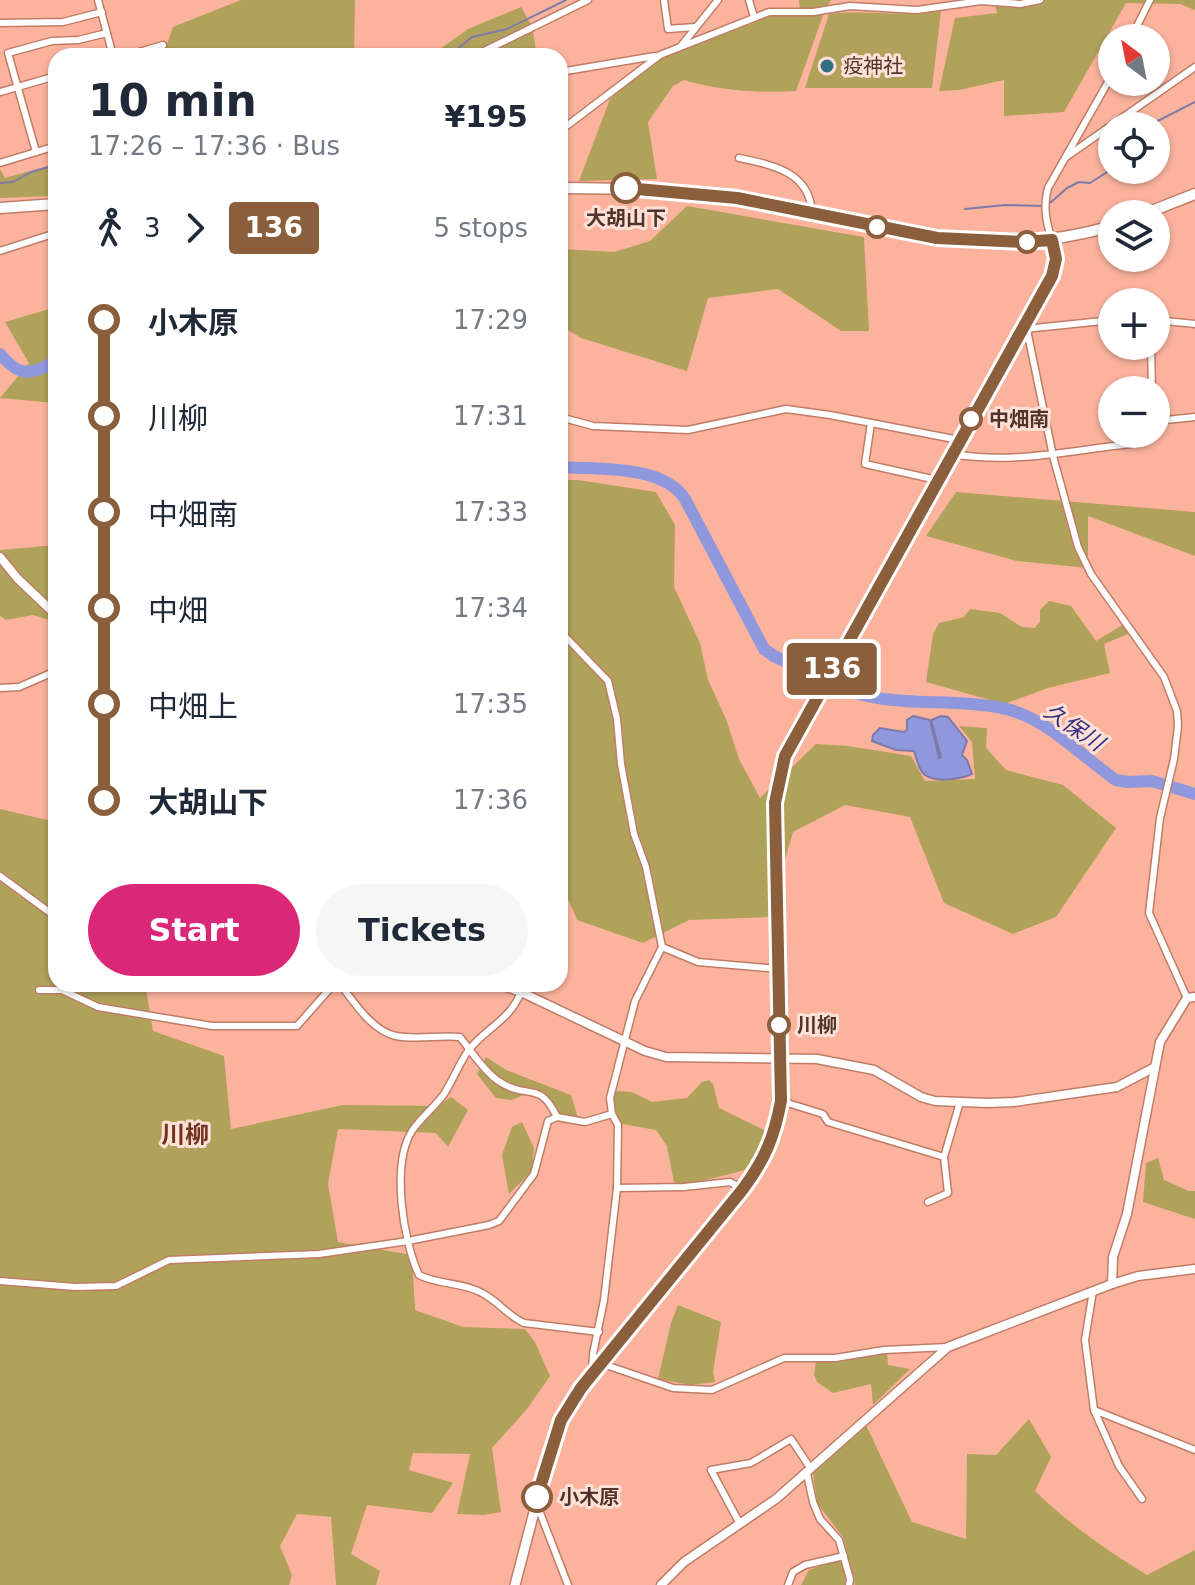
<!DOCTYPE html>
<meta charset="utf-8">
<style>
:root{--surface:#fff;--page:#f6f6f7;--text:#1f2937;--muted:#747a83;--accent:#db2777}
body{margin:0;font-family:"DejaVu Sans","Noto Sans JP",sans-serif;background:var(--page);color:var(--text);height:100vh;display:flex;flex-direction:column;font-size:30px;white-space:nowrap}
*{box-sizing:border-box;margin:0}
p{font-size:26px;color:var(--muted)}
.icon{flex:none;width:44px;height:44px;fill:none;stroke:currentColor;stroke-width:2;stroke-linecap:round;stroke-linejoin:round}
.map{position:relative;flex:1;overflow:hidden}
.details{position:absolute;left:48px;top:48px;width:520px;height:944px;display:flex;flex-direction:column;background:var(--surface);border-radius:24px;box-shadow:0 2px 6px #0004}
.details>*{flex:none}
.badge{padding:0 16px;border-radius:6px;font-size:28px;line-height:52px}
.needle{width:52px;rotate:328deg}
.tools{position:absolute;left:1098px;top:24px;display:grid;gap:16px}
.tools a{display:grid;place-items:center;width:72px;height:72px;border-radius:50%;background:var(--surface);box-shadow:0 2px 6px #0004;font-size:40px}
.map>.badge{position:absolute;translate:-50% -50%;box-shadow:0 0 0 4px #fff}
.legs{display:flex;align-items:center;gap:12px;height:88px;padding:0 40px;font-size:26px}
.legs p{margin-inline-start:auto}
.headline{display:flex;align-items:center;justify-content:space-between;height:136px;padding:0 40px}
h1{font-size:44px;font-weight:600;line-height:60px}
.cta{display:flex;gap:16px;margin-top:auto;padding:16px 40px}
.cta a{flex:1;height:92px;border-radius:48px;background:var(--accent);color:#fff;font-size:32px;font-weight:600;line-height:92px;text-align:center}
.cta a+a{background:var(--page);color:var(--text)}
ul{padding:0 40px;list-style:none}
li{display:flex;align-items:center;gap:28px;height:96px;font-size:30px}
li i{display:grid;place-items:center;width:12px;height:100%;margin:0 10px;background:currentColor}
li i::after{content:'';width:20px;height:20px;margin:-10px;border:6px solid;border-radius:50%;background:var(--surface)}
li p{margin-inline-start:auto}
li:first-child i{background:linear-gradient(#0000 50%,currentColor 0)}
li:last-child i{background:linear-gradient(currentColor 50%,#0000 0)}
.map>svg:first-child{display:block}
.green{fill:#b0a25b}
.water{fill:#9098dd;stroke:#7d7aa7;stroke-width:2}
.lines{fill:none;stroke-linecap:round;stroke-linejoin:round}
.stream{stroke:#7d7aa7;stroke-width:2}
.river{stroke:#9098dd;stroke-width:12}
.minor-casing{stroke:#c07c67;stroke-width:9}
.tertiary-casing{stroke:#c07c67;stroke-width:11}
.secondary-casing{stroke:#c07c67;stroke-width:12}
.primary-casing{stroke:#c07c67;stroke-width:13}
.minor{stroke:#fff;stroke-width:6}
.tertiary{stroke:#fff;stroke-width:8}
.secondary{stroke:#fff;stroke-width:9}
.primary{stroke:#fff;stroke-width:10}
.line-1-casing{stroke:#fff;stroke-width:18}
.line-1{stroke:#8b5e3c;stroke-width:12}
.poi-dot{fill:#2e7082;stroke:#ffe0d7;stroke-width:3}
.stop-1-dot{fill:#fff;stroke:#8b5e3c;stroke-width:4}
.labels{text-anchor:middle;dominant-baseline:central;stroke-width:6;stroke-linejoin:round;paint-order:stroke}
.poi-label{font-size:20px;fill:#50332a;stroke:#ffe0d7;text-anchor:start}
.stop-label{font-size:20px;font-weight:bold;fill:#50332a;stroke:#ffe0d7;text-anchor:start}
.water-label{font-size:22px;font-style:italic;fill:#313181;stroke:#ffe0d7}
.quarter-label{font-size:24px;font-weight:bold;fill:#6f3320;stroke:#ffe0d7}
</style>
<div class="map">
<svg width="1195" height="1585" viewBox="0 0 1195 1585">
<rect width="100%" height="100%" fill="#fcb39d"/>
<!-- green -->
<g class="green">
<polygon points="241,0 355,0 354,56 163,56 173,27"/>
<path d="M799,0H831L825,10L796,91C758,93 720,91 684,80L673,86L648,122L657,179L579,181L610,99L639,74L670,52L770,16L800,11Z"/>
<polygon points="994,0 1195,0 1195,10 1180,4 1126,3 1064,112 1004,116 1004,80 959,90 939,91 955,18 997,13"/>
<polygon points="521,7 532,26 537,56 430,56 468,29"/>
<path d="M941,10L932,88H805L829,14C866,9 904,18 941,10Z"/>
<polygon points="56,164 56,177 49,178 52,196 0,198 0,169 5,178"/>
<polygon points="687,206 864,237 869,331 841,331 778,289 708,298 687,371 581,338 560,325 560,249 614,252 650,241"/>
<polygon points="56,307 56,423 54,403 0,398 29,363 5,322"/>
<polygon points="560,480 578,480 656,492 675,525 674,587 700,643 708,680 726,719 739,759 760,798 816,744 848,746 911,756 925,781 975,779 972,742 959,726 987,728 986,748 1006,770 1063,785 1116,828 1056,917 1013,934 944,903 910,817 845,805 793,832 768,917 689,920 643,943 577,920 560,879"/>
<polygon points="956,492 1195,512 1195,556 1088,516 1088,568 1017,561 926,536"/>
<polygon points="56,545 56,622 33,615 6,620 0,616 0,550"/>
<polygon points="1049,601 1071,606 1096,641 1126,623 1128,634 1104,644 1110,673 1048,688 1004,704 926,682 933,634 939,623 964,617 970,609 1000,613 1022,627 1035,628 1040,621 1040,610"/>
<polygon points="0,809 56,822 56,984 145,984 153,1031 224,1056 231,1129 343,1105 438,1106 451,1097 468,1110 448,1147 436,1133 338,1129 328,1184 338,1242 412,1255 415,1310 463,1327 525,1329 535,1342 550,1376 527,1409 492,1448 501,1512 484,1515 457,1514 470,1454 413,1453 409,1470 453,1483 432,1513 367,1505 351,1554 380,1571 376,1585 336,1585 331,1517 297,1514 280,1546 292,1575 289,1585 0,1585"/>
<polygon points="486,1057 506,1070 571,1095 578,1118 560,1114 531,1092 512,1100 496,1098 477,1074"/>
<polygon points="709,1080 713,1084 719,1108 768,1132 745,1170 675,1188 667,1146 656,1130 617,1123 611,1096 616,1091 632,1092 652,1102 687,1098 702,1082"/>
<polygon points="522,1122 534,1148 532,1171 509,1194 502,1155 512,1127"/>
<polygon points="1158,1158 1164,1180 1189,1191 1195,1191 1195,1219 1143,1202 1146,1163"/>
<polygon points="678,1305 721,1322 713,1372 715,1382 690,1385 658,1379 671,1323"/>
<polygon points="887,1353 888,1365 910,1369 873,1405 871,1384 833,1393 817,1382 814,1375 816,1361"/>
<path d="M1029,1419L1051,1457L1035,1491C1069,1524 1106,1550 1147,1575L1195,1550V1585H855L843,1537L817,1503L813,1473L865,1423L912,1522L966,1539L967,1454L996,1455Z"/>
<polygon points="842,1558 849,1575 847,1585 801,1585 809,1570"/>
</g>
<!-- water -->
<path class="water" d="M913,716L930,720L939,758L941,757L931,720L941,716L948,717L967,741L962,755L967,760L972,774C961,779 936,783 925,775C918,770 917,758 914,751L896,750L872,741L873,735L880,728L904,732L907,730V720Z"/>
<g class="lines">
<!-- stream -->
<g class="stream">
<polyline points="449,56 472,37 507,29 566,0"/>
<polyline points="1148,126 1195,102"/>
<polyline points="0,183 13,182 31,172 56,165"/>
<polyline points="1050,203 1067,188 1079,182 1090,183 1112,169"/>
<polyline points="965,209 1005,205 1042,206"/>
</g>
<!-- river -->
<g class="river">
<path d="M0,354C20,378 31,375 56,361"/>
<path d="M560,467C597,470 663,464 685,499L764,649L774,656L813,675"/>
<path d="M833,684C888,711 944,696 1002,708C1045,716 1081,756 1116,780L1128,782L1152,781L1195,794"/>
</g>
<!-- minor casing -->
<g class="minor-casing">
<g id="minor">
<polyline points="98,0 113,56"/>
<polyline points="664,0 668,29 695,27"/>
<polyline points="749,0 754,17"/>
<polyline points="0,23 63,22 102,12"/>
<polyline points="1131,38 1150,0"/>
<polyline points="681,46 718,0"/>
<polyline points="126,56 163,45"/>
<polyline points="474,56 588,0"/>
<polyline points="560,72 655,56"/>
<polyline points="0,92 56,76"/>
<polyline points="560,131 660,55 769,12 813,12 850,6 917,10 981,1 1020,4 1040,0"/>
<polyline points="36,152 8,53 52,41 78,40 107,33"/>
<polyline points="1066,157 1195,67"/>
<path d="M739,158C773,165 810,172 812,213"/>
<polyline points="0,163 56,146"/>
<path d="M1052,240C1046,222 1043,207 1048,188L1112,75"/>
<polyline points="0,251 56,233"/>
<polyline points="1156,320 1195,324"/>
<polyline points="1025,329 1112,320"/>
<polyline points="1027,330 1053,456 1078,547 1091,574 1164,677 1177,711 1178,726 1174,759 1160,818 1149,913 1187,998"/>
<polyline points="1151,346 1152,390"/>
<polyline points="560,417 593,426 688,430 786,409 830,415 959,440"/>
<polyline points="1156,421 1195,417"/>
<polyline points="871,423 865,464 937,480"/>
<path d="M952,454C1017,465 1076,449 1140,443L1145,434"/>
<polyline points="560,631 608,681 617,719 621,764 634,834 646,867 662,947 635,1001 610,1098 612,1114 618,1125 617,1188 604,1300 593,1354 592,1371"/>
<polyline points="0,688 19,687 56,671"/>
<polyline points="0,876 56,917"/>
<polyline points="662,947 698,962 779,969"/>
<path d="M340,984C354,1002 372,1031 396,1036C416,1040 440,1035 460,1037C471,1051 483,1070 497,1080C528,1102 538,1078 557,1117"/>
<polyline points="39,990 62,990 98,1007 212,1026 297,1026 334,984"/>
<path d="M521,992C510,1021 484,1029 468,1051C459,1064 453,1080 444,1094C435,1107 421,1117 412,1131C391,1164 403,1241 419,1275C438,1285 463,1282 482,1293C498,1301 508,1316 524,1323L599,1332"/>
<polyline points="781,1101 823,1114 828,1122 944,1157"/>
<polyline points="617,1188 684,1187 730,1182 743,1189"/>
<polyline points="928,1202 948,1193 944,1157 960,1102"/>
<polyline points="0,1281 75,1287 116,1286 169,1260 319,1254 408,1241 489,1225 499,1221 534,1174 548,1121 557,1117 585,1122 612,1114"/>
<polyline points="1093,1291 1085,1340 1094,1410 1119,1466 1142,1499"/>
<polyline points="600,1363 673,1388 712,1390 784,1358 835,1358 884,1350 948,1347"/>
<polyline points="1094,1410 1195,1450"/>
<polyline points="807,1474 813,1502 820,1519 839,1540 850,1579 849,1585"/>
<polyline points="537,1505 568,1585"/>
<polyline points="740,1524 711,1470 751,1463 791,1439 811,1469"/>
<polyline points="788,1585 793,1572 805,1565 844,1556"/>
</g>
</g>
<!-- tertiary casing -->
<g class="tertiary-casing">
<g id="tertiary">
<polyline points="0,557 18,579 56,615"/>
<polyline points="498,984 521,992 645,1051 666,1057 817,1059 874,1070 921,1097 935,1101 988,1103 1014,1102 1117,1087 1155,1067"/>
<polyline points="1112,1284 1113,1257 1127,1214 1160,1042 1187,998 1195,997"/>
<polyline points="661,1585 684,1562 776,1499 948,1347 1112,1284 1138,1276 1195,1269"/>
</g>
</g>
<!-- secondary casing -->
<g class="secondary-casing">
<path id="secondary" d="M515,1585L551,1447L570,1405L592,1371L743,1189C765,1159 774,1138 781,1101L775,803L779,774L795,735L1052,276L1056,259L1052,240"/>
</g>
<!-- primary casing -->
<g class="primary-casing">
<g id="primary">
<path d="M560,188C619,188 678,190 736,198C790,205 842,221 896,232C968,246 1041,247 1112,226"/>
<polyline points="0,208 56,204"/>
<polyline points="1144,214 1195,194"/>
</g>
</g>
<!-- minor -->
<use href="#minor" class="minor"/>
<!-- tertiary -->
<use href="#tertiary" class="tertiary"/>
<!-- secondary -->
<use href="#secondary" class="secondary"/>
<!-- primary -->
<use href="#primary" class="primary"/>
</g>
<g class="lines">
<!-- line-1 casing -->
<g class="line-1-casing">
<path id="line-1" d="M537,1497L561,1420L581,1388L743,1189C765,1159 774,1138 781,1101L775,803L785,756L1052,276L1056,259L1052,240L1023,242L937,238L737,198L626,188"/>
</g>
<!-- line-1 -->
<use href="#line-1" class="line-1"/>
</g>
<!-- markers -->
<circle class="poi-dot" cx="827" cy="66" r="8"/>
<g class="stop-1-dot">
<circle cx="626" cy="188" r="14"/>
<circle cx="877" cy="227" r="10"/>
<circle cx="1027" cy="242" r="10"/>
<circle cx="971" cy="419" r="10"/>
<circle cx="779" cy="1025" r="10"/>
<circle cx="537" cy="1497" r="14"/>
</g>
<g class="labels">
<!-- poi labels -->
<g class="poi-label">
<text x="843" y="66">疫神社</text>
</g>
<!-- stop labels -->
<g class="stop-label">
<text x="626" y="218" text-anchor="middle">大胡山下</text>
<text x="989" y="419">中畑南</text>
<text x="797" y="1025">川柳</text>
<text x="559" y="1497">小木原</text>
</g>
<!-- water labels -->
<g class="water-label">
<text transform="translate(1074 727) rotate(34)">久保川</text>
</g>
<!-- quarter labels -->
<g class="quarter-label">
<text x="185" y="1135">川柳</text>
</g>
</g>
</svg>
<div class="tools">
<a><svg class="needle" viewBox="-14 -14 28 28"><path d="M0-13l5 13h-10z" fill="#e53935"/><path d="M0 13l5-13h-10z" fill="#747a83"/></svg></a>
<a><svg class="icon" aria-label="locate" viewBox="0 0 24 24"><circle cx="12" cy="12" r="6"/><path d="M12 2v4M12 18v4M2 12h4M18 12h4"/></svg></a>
<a><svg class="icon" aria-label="layers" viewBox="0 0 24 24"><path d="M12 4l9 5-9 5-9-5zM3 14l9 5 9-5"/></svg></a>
<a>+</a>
<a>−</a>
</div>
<b class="badge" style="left:832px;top:669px;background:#8b5e3c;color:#fff">136</b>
<section class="details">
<div class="headline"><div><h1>10 min</h1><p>17:26 – 17:36 · Bus</p></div><b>¥195</b></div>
<div class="legs"><svg class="icon" aria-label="walk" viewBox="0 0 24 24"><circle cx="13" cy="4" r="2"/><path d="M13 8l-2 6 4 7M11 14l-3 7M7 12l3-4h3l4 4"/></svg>3<svg class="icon" aria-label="forward" viewBox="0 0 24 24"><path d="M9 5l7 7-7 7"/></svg><b class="badge" style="background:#8b5e3c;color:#fff">136</b><p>5 stops</p></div>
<ul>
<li><i style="color:#8b5e3c"></i><b>小木原</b><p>17:29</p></li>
<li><i style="color:#8b5e3c"></i><span>川柳</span><p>17:31</p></li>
<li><i style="color:#8b5e3c"></i><span>中畑南</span><p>17:33</p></li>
<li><i style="color:#8b5e3c"></i><span>中畑</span><p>17:34</p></li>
<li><i style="color:#8b5e3c"></i><span>中畑上</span><p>17:35</p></li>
<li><i style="color:#8b5e3c"></i><b>大胡山下</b><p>17:36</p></li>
</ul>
<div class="cta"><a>Start</a><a>Tickets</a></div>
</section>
</div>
